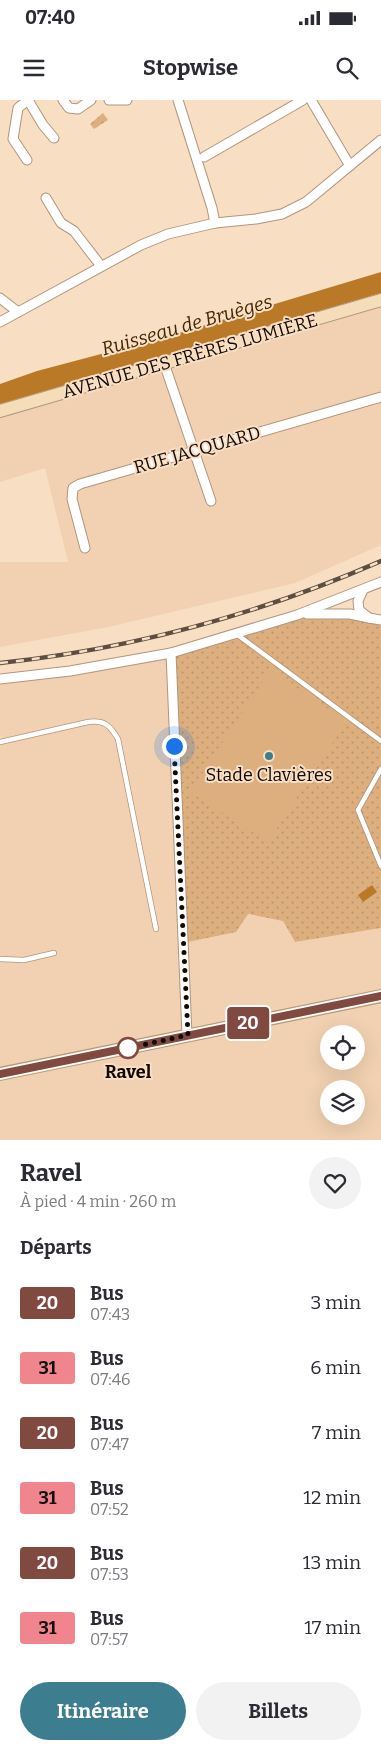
<!DOCTYPE html>
<html lang="fr">
<meta charset="utf-8">
<style>
:root{--surface:#fff;--page:#f2f2f3;--text:#2b2b33;--muted:#7c7c81;--accent:#3c7e90}
body{margin:0;font-family:Bitter,serif;background:var(--page);color:var(--text);height:100vh;display:flex;flex-direction:column;font-size:19px;white-space:nowrap}
*{box-sizing:border-box;margin:0}
p{font-size:16px;color:var(--muted)}
.icon{flex:none;width:28px;height:28px;fill:none;stroke:currentColor;stroke-width:2;stroke-linecap:round;stroke-linejoin:round}
.map{position:relative;height:1040px;overflow:hidden}
.side{display:flex;flex-direction:column;background:var(--surface);flex:1}
.side>*{flex:none}
.badge{padding:0 10px;border-radius:4px;font-size:18px;line-height:32px}
.tools{position:absolute;left:320px;top:925px;display:grid;gap:10px}
.tools a{display:grid;place-items:center;width:45px;height:45px;border-radius:50%;background:var(--surface);box-shadow:0 5px 20px #0002;font-size:25px}
.you{position:absolute;width:25px;height:25px;margin:-12px;border:4px solid #fff;border-radius:50%;background:#1a73e8;box-shadow:0 0 0 8px #1a73e833}
.map>.badge{position:absolute;translate:-50% -50%;box-shadow:0 0 0 2px #fff}
h2{padding:0 20px;font-size:19px;line-height:45px}
.round{display:grid;place-items:center;flex:none;width:52px;height:52px;border-radius:26px;background:var(--page)}
.overview{display:flex;align-items:center;justify-content:space-between;height:85px;padding:0 20px}
h1{font-size:24px;font-weight:700;line-height:38px}
.button{display:flex;gap:10px;margin-top:auto;padding:10px 20px}
.button a{flex:1;height:58px;border-radius:30px;background:var(--accent);color:#fff;font-size:20px;font-weight:700;line-height:58px;text-align:center}
.button a+a{background:var(--page);color:var(--text)}
ul{padding:0;list-style:none}
li{display:flex;align-items:center;gap:15px;height:65px;padding:0 20px}
li div{flex:1}
li b{display:block;font-size:19px}
li em{font-style:normal}
li .badge{min-width:55px;font-weight:700;text-align:center}
.status{display:flex;justify-content:space-between;align-items:center;height:35px;padding:0 25px;background:var(--surface);direction:ltr}
.status svg{height:14px;fill:currentColor}
header{display:flex;justify-content:space-between;align-items:center;height:65px;padding:0 20px;background:var(--surface);font-size:22px;font-weight:700}
.map>svg:first-child{display:block}
.built{fill:#f1d1b1;fill-rule:evenodd}
.grass{fill:url(#grass-dots)}
.pitch{fill:#ddaf7e}
.water{fill:#ba7926}
.lines{fill:none;stroke-linecap:round;stroke-linejoin:round}
.lane-casing{stroke:#af967d;stroke-width:6}
.street-casing{stroke:#af967d;stroke-width:11}
.secondary-casing{stroke:#af967d;stroke-width:14}
.lane{stroke:#fff;stroke-width:4.5}
.street{stroke:#fff;stroke-width:9}
.secondary{stroke:#f6ddb9;stroke-width:12}
.rail-casing{stroke:#5c4e41;stroke-width:4.5}
.rail{stroke:#f8dec3;stroke-width:2.5;stroke-dasharray:8;stroke-linecap:butt}
.line-casing{stroke:#fff;stroke-width:11}
.line{stroke:#814a41;stroke-width:8}
.walk{stroke:#120903;stroke-width:5;stroke-dasharray:0 9}
.poi-dot{fill:#3c7e90;stroke:#f8dec3;stroke-width:2}
.stop-dot{fill:#fff;stroke:#814a41;stroke-width:2.5}
.labels{text-anchor:middle;dominant-baseline:central;stroke-width:4;stroke-linejoin:round;paint-order:stroke}
.street-label{font-size:18px;fill:#120903;stroke:#f8dec3}
.poi-label{font-size:18px;fill:#120903;stroke:#f8dec3}
.stop-label{font-size:18px;font-weight:bold;fill:#120903;stroke:#f8dec3}
.water-label{font-size:19px;font-style:italic;fill:#412603;stroke:#f8dec3}
</style>
<div class="status"><b>07:40</b><svg viewBox="0 0 49 12"><path d="M0 12V9h3v3zM5 12V6h3v6zM10 12V3h3v9zM15 12V0h3v12zM26 1h20v11H26zM47 4h2v5h-2z"/></svg></div>
<header><svg class="icon" aria-label="menu" viewBox="0 0 24 24"><path d="M4 6h16M4 12h16M4 18h16"/></svg>Stopwise<svg class="icon" aria-label="search" viewBox="0 0 24 24"><circle cx="10" cy="10" r="6"/><path d="M15 15l6 6"/></svg></header>
<div class="map">
<svg width="381" height="1040" viewBox="0 0 381 1040">
<defs>
<pattern id="grass-dots" width="8" height="8" patternUnits="userSpaceOnUse" patternTransform="scale(1.25)"><rect width="8" height="8" fill="#ddaf7e"/><path d="M2 2h.1M6 6h.1" fill="none" stroke="#bd956b" stroke-width="1.8" stroke-linecap="round"/></pattern>
</defs>
<rect width="100%" height="100%" fill="#f8dec3"/>
<!-- built -->
<g class="built">
<polygon points="381,193 381,445 295,483 108,527 0,547 0,462 68,462 45,368 0,382 0,304"/>
<path d="M171,553L247,814L283,821L295,842L381,828V1040H0V585ZM329,934H356V961H329ZM329,989H356V1016H329Z"/>
</g>
<!-- grass -->
<g class="grass">
<polygon points="103,13 108,20 94,29 90,24"/>
<polygon points="335,513 381,521 381,828 295,842 283,821 248,814 236,832 183,843 171,553 297,515"/>
</g>
<!-- pitch -->
<polygon class="pitch" points="270,570 347,621 268,742 190,692"/>
<!-- water -->
<g class="water">
<polygon points="381,172 381,193 0,304 0,284 37,271 169,236"/>
<polygon points="372,785 377,792 363,802 358,795"/>
</g>
<g class="lines">
<!-- lane casing -->
<g class="lane-casing">
<g id="lane">
<polyline points="235,533 381,641"/>
<path d="M0,642L88,622C104,620 110,625 118,639L156,829"/>
<polyline points="381,669 358,710 381,766"/>
<polyline points="0,859 24,860 54,853"/>
</g>
</g>
<!-- street casing -->
<g class="street-casing">
<g id="street">
<polyline points="28,0 43,25 54,38"/>
<polyline points="63,0 69,8 78,9 91,0"/>
<polyline points="109,0 127,0"/>
<polyline points="178,0 212,108 215,123"/>
<polyline points="311,0 350,66"/>
<polyline points="204,57 303,0"/>
<polyline points="27,60 13,39 18,8 28,0"/>
<polyline points="46,98 61,123 74,131 101,166"/>
<polyline points="0,198 18,212"/>
<polyline points="0,222 141,145 168,134 215,123 256,119 282,114 306,102 381,40"/>
<polyline points="164,263 211,401"/>
<polyline points="85,448 72,399 73,388 80,384 381,297"/>
<polyline points="363,490 358,501 359,510 369,518 381,520"/>
<polyline points="307,514 350,514 369,518"/>
<polyline points="171,553 187,935"/>
<polyline points="0,579 70,571 171,553 297,515 381,482"/>
</g>
</g>
<!-- secondary casing -->
<g class="secondary-casing">
<g id="secondary">
<polyline points="0,311 381,200"/>
<polyline points="0,974 381,896"/>
</g>
</g>
<!-- lane -->
<use href="#lane" class="lane"/>
<!-- street -->
<use href="#street" class="street"/>
<!-- secondary -->
<use href="#secondary" class="secondary"/>
<!-- rail casing -->
<g class="rail-casing">
<path id="rail" d="M0,563C131,549 260,514 381,461"/>
</g>
<!-- rail -->
<use href="#rail" class="rail"/>
</g>
<g class="lines">
<!-- line casing -->
<g class="line-casing">
<polyline id="line" points="0,974 381,896"/>
</g>
<!-- line -->
<use href="#line" class="line"/>
<!-- walk -->
<polyline class="walk" points="128,948 188,935 174,646"/>
</g>
<!-- markers -->
<circle class="poi-dot" cx="269" cy="656" r="5"/>
<circle class="stop-dot" cx="128" cy="948" r="10"/>
<g class="labels">
<!-- street labels -->
<g class="street-label">
<text transform="translate(190 256) rotate(-16)">AVENUE DES FRÈRES LUMIÈRE</text>
<text transform="translate(197 350) rotate(-16)">RUE JACQUARD</text>
</g>
<!-- poi labels -->
<g class="poi-label">
<text x="269" y="675">Stade Clavières</text>
</g>
<!-- stop labels -->
<g class="stop-label">
<text x="128" y="972">Ravel</text>
</g>
<!-- water labels -->
<g class="water-label">
<text transform="translate(187 225) rotate(-16)">Ruisseau de Bruèges</text>
</g>
</g>
</svg>
<div class="tools">
<a><svg class="icon" aria-label="locate" viewBox="0 0 24 24"><circle cx="12" cy="12" r="6"/><path d="M12 2v4M12 18v4M2 12h4M18 12h4"/></svg></a>
<a><svg class="icon" aria-label="layers" viewBox="0 0 24 24"><path d="M12 4l9 5-9 5-9-5zM3 14l9 5 9-5"/></svg></a>
</div>
<div class="you" style="left:174px;top:646px"></div>
<b class="badge" style="left:248px;top:923px;background:#814a41;color:#fff">20</b>
</div>
<section class="side">
<div class="overview"><div><h1>Ravel</h1><p>À pied · 4 min · 260 m</p></div><a class="round"><svg class="icon" aria-label="heart" viewBox="0 0 24 24"><path d="M12 20l-8-8c-3-5 5-10 8-4 3-6 11-1 8 4z"/></svg></a></div>
<h2>Départs</h2>
<ul>
<li><span class="badge" style="background:#814a41;color:#fff">20</span><div><b>Bus</b><p>07:43</p></div><em>3 min</em></li>
<li><span class="badge" style="background:#f0858d;color:#111">31</span><div><b>Bus</b><p>07:46</p></div><em>6 min</em></li>
<li><span class="badge" style="background:#814a41;color:#fff">20</span><div><b>Bus</b><p>07:47</p></div><em>7 min</em></li>
<li><span class="badge" style="background:#f0858d;color:#111">31</span><div><b>Bus</b><p>07:52</p></div><em>12 min</em></li>
<li><span class="badge" style="background:#814a41;color:#fff">20</span><div><b>Bus</b><p>07:53</p></div><em>13 min</em></li>
<li><span class="badge" style="background:#f0858d;color:#111">31</span><div><b>Bus</b><p>07:57</p></div><em>17 min</em></li>
</ul>
<div class="button"><a>Itinéraire</a><a>Billets</a></div>
</section>
